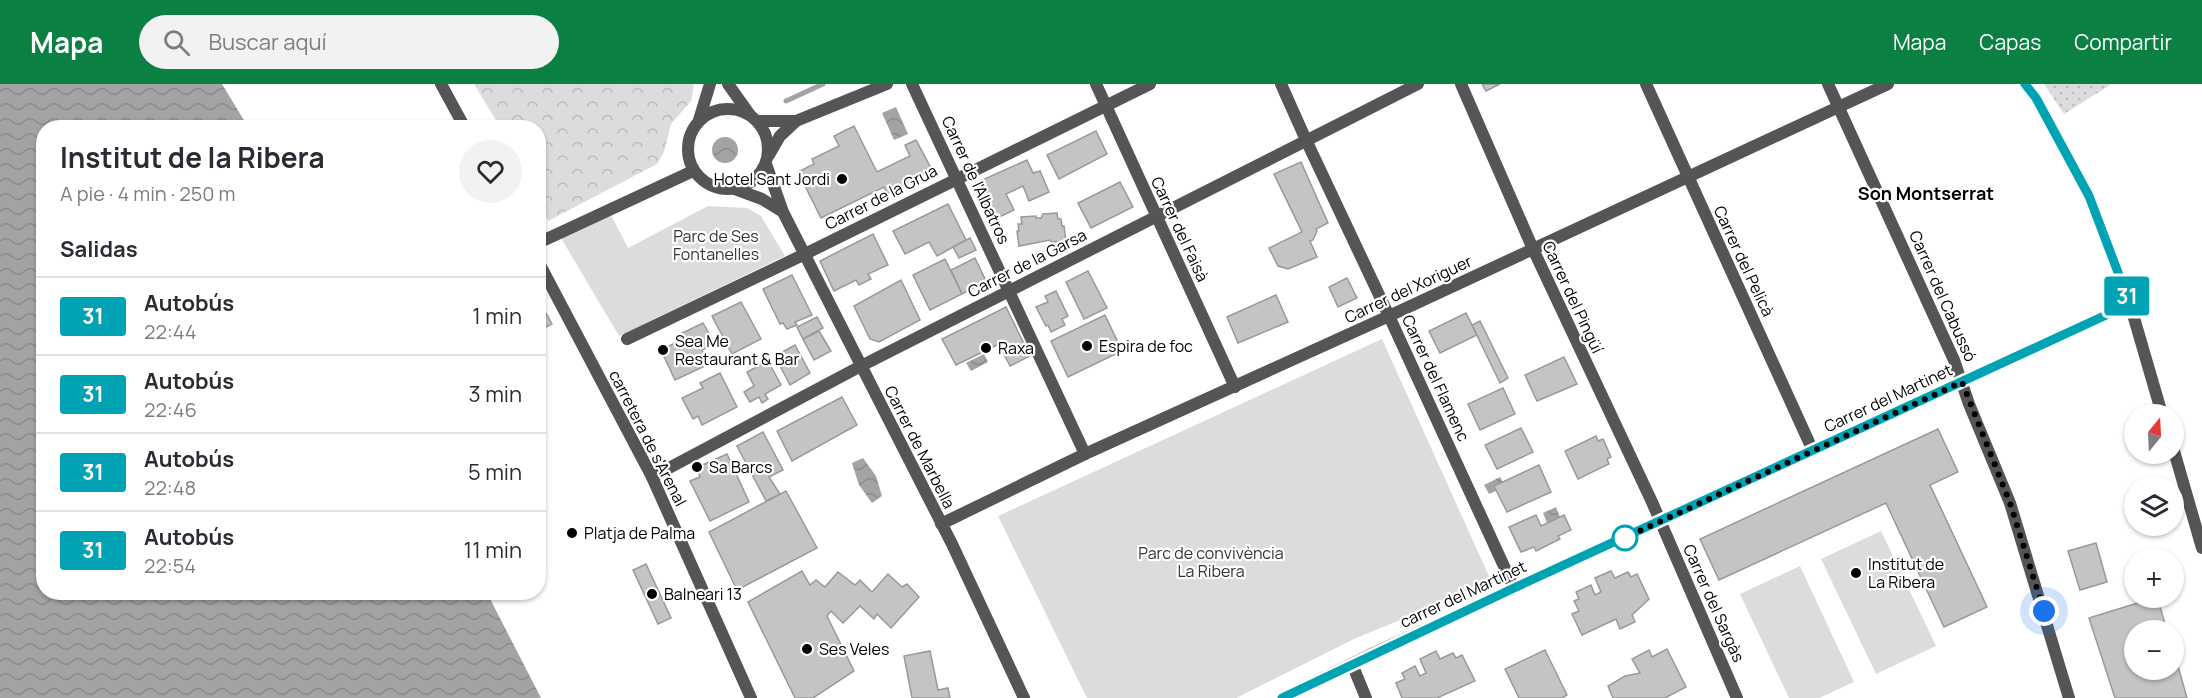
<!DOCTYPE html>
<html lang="es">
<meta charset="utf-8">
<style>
:root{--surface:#fff;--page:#f2f2f3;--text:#2b2b33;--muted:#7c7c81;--line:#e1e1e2;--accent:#0b8043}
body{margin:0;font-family:Manrope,sans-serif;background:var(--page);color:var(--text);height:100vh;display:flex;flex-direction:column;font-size:22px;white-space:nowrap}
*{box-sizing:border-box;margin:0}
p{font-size:20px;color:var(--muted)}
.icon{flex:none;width:33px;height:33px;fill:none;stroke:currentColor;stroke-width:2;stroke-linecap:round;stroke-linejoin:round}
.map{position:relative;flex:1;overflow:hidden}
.sheet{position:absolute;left:36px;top:36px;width:510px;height:480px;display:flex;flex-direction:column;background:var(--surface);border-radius:24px;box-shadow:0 2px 4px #0004}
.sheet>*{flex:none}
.badge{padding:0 12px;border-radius:4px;font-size:21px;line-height:39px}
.needle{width:39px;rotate:18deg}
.buttons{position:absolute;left:2124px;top:320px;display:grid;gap:12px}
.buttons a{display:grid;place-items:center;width:60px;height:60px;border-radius:50%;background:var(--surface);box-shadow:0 2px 4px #0004;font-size:30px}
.you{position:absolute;width:30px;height:30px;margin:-15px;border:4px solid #fff;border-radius:50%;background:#1a73e8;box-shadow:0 0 0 9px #1a73e833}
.map>.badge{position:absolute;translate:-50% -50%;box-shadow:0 0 0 3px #fff}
h2{padding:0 24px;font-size:22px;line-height:54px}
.round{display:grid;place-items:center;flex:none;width:63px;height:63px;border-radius:32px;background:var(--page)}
.head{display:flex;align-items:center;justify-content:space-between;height:102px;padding:0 24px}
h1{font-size:28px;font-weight:700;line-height:45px}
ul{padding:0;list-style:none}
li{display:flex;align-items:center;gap:18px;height:78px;padding:0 24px;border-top:2px solid var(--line)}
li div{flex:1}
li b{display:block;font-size:22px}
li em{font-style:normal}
li .badge{min-width:66px;font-weight:700;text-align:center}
header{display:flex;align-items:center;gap:36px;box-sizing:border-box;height:84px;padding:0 30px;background:var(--accent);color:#fff}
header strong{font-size:28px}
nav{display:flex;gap:33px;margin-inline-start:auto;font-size:21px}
.search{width:420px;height:54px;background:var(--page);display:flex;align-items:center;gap:15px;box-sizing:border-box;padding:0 21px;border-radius:33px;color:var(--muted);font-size:22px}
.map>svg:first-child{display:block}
.grass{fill:url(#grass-dots)}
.forest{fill:url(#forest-crowns)}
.park{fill:#dcdcdc}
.water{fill:url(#water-waves)}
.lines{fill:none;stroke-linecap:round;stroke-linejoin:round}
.stream{stroke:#a3a3a3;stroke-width:5}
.building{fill:#c4c4c4;stroke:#999;stroke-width:1.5}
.minor{stroke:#555;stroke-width:12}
.tertiary{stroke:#555;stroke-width:12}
.line-casing{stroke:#fff;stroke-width:14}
.line{stroke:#00a3b4;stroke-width:9}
.walk{stroke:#000;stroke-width:6;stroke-dasharray:0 10.8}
.poi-dot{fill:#000;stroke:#fff;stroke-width:2}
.stop-dot{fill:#fff;stroke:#00a3b4;stroke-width:3}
.labels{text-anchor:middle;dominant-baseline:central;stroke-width:4.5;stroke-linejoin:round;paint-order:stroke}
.poi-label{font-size:16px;fill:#000;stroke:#fff;text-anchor:start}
.street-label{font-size:16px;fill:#000;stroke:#fff}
.park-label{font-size:16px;fill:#333;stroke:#fff}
.neighbourhood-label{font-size:18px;font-weight:bold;fill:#000;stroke:#fff}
</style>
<header>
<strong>Mapa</strong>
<div class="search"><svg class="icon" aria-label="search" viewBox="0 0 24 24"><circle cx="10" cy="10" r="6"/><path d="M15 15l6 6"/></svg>Buscar aquí</div>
<nav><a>Mapa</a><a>Capas</a><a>Compartir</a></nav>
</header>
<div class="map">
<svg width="2202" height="614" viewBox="0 0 2202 614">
<defs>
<pattern id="grass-dots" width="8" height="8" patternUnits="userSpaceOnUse" patternTransform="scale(1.5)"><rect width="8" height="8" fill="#dcdcdc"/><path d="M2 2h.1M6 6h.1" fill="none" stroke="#bbb" stroke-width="1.8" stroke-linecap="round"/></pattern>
<pattern id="forest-crowns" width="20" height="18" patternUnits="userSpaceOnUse" patternTransform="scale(1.5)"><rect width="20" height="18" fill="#dcdcdc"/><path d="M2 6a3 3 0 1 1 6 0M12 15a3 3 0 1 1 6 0" fill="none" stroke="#bbb"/></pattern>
<pattern id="water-waves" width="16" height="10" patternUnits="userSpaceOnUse" patternTransform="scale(1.5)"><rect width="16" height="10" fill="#a3a3a3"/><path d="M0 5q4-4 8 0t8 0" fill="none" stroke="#8b8b8b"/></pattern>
</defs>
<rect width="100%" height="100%" fill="#fff"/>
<!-- grass -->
<polygon class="grass" points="2044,0 2112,0 2064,30"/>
<!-- forest -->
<polygon class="forest" points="474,0 693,0 694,1 691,17 671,40 664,68 657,80 548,137 539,118 538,44 500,43"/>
<!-- park -->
<g class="park">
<polygon points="708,122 747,124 761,132 785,172 619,252 561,154 611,131 628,164"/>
<polygon points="1382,255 1492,499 1356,554 1236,614 1087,614 998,432"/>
<polygon points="1881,447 1936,562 1876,590 1821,475"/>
<polygon points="1800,482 1854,598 1819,614 1789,614 1740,510"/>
</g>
<!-- water -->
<g class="water">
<polygon points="0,0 222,0 248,43 44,44 44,508 487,509 541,614 0,614"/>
<polygon points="896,23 908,50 894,56 882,29"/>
<circle cx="725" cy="66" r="13"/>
<polygon points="984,270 988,278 971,287 966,279"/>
<polygon points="863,374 876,392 882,412 872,419 859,401 852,379"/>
<polygon points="1500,393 1503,398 1494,402 1496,407 1489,410 1484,401"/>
<polygon points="1556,423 1560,433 1547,439 1543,429"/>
</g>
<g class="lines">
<!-- stream -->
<polyline class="stream" points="786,17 823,0"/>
</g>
<!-- building -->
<g class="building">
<polygon points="1482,0 1500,0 1486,7"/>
<polygon points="854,42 877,88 910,72 905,61 916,56 932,86 887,110 884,103 821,134 798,88 814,80 812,75 839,62 834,52"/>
<polygon points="1096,47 1107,70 1059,95 1047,71"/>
<polygon points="1027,76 1033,89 1040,87 1049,108 1029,117 1023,102 1006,110 1014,126 991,137 983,121 987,119 985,115 982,117 977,106 980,97"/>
<polygon points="1301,78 1328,139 1316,145 1317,147 1313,156 1310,157 1317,173 1288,185 1278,182 1269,164 1302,148 1274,90"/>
<polygon points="1120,98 1133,123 1091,144 1078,119"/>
<polygon points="948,120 966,156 937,172 929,158 905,170 893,147"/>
<polygon points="1057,129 1058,135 1061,135 1062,142 1064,142 1066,157 1051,158 1050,156 1019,162 1017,147 1019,147 1018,140 1022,140 1021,133 1036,132 1036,134 1041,134 1043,130"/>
<polygon points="873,150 888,181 868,190 871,195 859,201 856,196 834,207 820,177"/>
<polygon points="970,154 976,166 959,174 953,163"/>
<polygon points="975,174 986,197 962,210 951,186"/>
<polygon points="945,175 962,210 930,226 913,191"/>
<polygon points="1088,187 1107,224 1084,235 1066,198"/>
<polygon points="792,191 812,231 795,238 797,241 787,245 783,239 780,240 763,205"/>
<polygon points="1347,194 1357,214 1338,223 1329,203"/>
<polygon points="901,196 920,236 879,258 870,255 854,222"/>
<polygon points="1056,207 1068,232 1062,235 1065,241 1051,248 1048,241 1046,242 1036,223 1048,218 1045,212"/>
<polygon points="1276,211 1288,238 1238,259 1227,233"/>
<polygon points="538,215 552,240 538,247"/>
<polygon points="741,218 761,255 732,270 712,232"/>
<polygon points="1006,223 1030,272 1010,282 999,260 956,281 942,255"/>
<polygon points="1466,229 1477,251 1440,269 1429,247"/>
<polygon points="1105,231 1122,267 1068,293 1051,257"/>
<polygon points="817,233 823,244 803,255 797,243"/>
<polygon points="1480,237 1508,294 1500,299 1472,241"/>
<polygon points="703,239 715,260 702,266 705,273 699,276 703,283 675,296 661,266 679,257 676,252"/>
<polygon points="819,247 831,267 814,276 803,255"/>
<polygon points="795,261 810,289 790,301 775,272"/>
<polygon points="1564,273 1577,300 1537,317 1525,291"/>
<polygon points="768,277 781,301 765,310 768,315 762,319 759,313 750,318 744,308 754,302 747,288"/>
<polygon points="720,289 737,323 702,341 698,332 693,335 682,314 703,304 700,299"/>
<polygon points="1503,304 1515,330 1480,346 1468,320"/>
<polygon points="842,313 857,341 792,377 777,347"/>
<polygon points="1521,344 1533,368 1497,385 1485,361"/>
<polygon points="1938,345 1958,388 1930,401 1987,523 1944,543 1886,419 1719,496 1700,455"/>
<polygon points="763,348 783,386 769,393 780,410 766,417 737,362"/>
<polygon points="1596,352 1598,357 1603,355 1611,373 1607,375 1609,380 1578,395 1565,367"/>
<polygon points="727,370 749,418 710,437 690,397 700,393 696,384"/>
<polygon points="1539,381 1551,408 1507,428 1494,402"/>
<polygon points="786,407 817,464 737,506 709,448"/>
<polygon points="1536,431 1541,442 1564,431 1571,446 1558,452 1560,455 1536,467 1534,463 1521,468 1509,443"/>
<polygon points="2096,459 2107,498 2080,506 2068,467"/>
<polygon points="646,480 671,534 658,540 633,486"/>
<polygon points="802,487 810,501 816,496 825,503 838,488 855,501 860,496 872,508 888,490 902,503 907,500 919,513 891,544 877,530 874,535 860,522 843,539 831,527 827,532 854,587 813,614 795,614 748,518"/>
<polygon points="1611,487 1615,494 1628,488 1631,493 1637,490 1649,515 1632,531 1635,538 1620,545 1616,535 1582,551 1572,530 1579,527 1574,517 1579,515 1576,508 1591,501 1595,511 1601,508 1595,494"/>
<polygon points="2157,513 2167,546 2134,546 2134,585 2174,585 2174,568 2187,614 2115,614 2089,534"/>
<polygon points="1667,565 1686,603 1665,614 1613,614 1608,602 1625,592 1640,589 1632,575 1649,566 1652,573"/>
<polygon points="1545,566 1567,611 1562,614 1519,614 1505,585"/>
<polygon points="930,567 938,606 948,604 950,614 912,614 904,572"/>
<polygon points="1436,567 1440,575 1453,569 1456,574 1462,571 1475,597 1437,614 1402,614 1396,599 1405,595 1402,589 1415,582 1420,592 1426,589 1420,575"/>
</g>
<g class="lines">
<!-- minor -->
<g class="minor">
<polyline points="441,0 465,44"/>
<polyline points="912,0 1085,370"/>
<polyline points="1096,0 1235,303"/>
<polyline points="1281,0 1306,56 1389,232 1514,504"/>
<polyline points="1461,0 1533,165 1652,418 1737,614"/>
<polyline points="1646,0 1813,367"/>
<polyline points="1828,0 1954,276 1969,320 2010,419 2069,614"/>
<polyline points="2025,0 2036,14 2089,112 2130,220 2162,330"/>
<polyline points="766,80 783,128 952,460 1024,614"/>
<polyline points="735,105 762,115 783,128"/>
<polyline points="538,159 693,87"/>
<polyline points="538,177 652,393 751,614"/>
<polyline points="627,255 805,170 1150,0"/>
<polyline points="2174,367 2202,464"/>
<polyline points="652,393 861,282 1418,0"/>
<polyline points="941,440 1085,370 1389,232 1888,0"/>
<polyline points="1352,580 1366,614"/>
<polyline points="1282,614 1374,569 2130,220"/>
</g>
<!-- tertiary -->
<g class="tertiary">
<polyline points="728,0 750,31"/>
<circle cx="728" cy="65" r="40"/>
<polyline points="699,36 710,0"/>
<polyline points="758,37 796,37 887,0"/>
<polyline points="769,71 780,52 796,37"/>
</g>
</g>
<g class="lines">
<!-- line casing -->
<g class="line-casing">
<polyline id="line" points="1282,614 1514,504 2130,220 2089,112 2036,14 2025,0"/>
</g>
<!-- line -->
<use href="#line" class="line"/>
<!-- walk -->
<polyline class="walk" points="1625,454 1618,457 1962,298 2010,419 2044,527"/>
</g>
<!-- markers -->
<g class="poi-dot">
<circle cx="842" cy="95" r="6"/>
<circle cx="1087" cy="262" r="6"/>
<circle cx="986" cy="264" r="6"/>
<circle cx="663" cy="266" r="6"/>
<circle cx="697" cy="383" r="6"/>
<circle cx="572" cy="449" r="6"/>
<circle cx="1856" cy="489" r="6"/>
<circle cx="652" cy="510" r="6"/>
<circle cx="807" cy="565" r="6"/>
</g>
<circle class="stop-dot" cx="1625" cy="454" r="12"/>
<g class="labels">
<!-- poi labels -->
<g class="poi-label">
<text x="830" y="95" text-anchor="end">Hotel Sant Jordi</text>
<text x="675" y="257">Sea Me<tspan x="675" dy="18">Restaurant &amp; Bar</tspan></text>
<text x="1099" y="262">Espira de foc</text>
<text x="998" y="264">Raxa</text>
<text x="709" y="383">Sa Barcs</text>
<text x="584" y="449">Platja de Palma</text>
<text x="1868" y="480">Institut de<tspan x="1868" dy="18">La Ribera</tspan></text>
<text x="664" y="510">Balneari 13</text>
<text x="819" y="565">Ses Veles</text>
</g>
<!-- street labels -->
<g class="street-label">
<text transform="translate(976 96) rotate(65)">Carrer de l'Albatros</text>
<text transform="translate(881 113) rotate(-27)">Carrer de la Grua</text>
<text transform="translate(1180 145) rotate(65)">Carrer del Faisà</text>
<text transform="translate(1744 177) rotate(65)">Carrer del Pelicà</text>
<text transform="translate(1027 179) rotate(-27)">Carrer de la Garsa</text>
<text transform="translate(1408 205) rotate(-25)">Carrer del Xoriguer</text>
<text transform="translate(1943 212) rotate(66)">Carrer del Cabussó</text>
<text transform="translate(1573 213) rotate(65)">Carrer del Pingüí</text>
<text transform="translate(1436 294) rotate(65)">Carrer del Flamenc</text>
<text transform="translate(1888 314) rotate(-25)">Carrer del Martinet</text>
<text transform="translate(648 354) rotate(63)">carretera de s'Arenal</text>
<text transform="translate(920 363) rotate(63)">Carrer de Marbella</text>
<text transform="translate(1463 510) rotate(-25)">carrer del Martinet</text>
<text transform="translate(1714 519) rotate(66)">Carrer del Sargàs</text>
</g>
<!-- park labels -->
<g class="park-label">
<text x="716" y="152">Parc de Ses<tspan x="716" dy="18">Fontanelles</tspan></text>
<text x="1211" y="469">Parc de convivència<tspan x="1211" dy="18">La Ribera</tspan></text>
</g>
<!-- neighbourhood labels -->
<g class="neighbourhood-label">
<text x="1926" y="109">Son Montserrat</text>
</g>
</g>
</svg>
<div class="buttons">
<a><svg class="needle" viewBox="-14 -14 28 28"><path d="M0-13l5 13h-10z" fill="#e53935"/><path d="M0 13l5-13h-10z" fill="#7c7c81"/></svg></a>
<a><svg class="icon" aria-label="layers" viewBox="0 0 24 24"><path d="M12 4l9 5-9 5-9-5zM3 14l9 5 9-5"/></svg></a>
<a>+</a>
<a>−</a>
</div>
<div class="you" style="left:2044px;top:527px"></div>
<b class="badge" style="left:2127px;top:212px;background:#00a3b4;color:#fff">31</b>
<section class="sheet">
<div class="head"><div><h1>Institut de la Ribera</h1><p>A pie · 4 min · 250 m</p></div><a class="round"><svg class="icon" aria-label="heart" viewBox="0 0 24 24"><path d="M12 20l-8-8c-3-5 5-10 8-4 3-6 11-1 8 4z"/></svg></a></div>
<h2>Salidas</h2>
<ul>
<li><span class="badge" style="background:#00a3b4;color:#fff">31</span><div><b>Autobús</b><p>22:44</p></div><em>1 min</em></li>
<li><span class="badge" style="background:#00a3b4;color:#fff">31</span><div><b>Autobús</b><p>22:46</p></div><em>3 min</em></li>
<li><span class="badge" style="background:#00a3b4;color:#fff">31</span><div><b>Autobús</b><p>22:48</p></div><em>5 min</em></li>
<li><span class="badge" style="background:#00a3b4;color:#fff">31</span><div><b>Autobús</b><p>22:54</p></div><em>11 min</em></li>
</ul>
</section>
</div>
